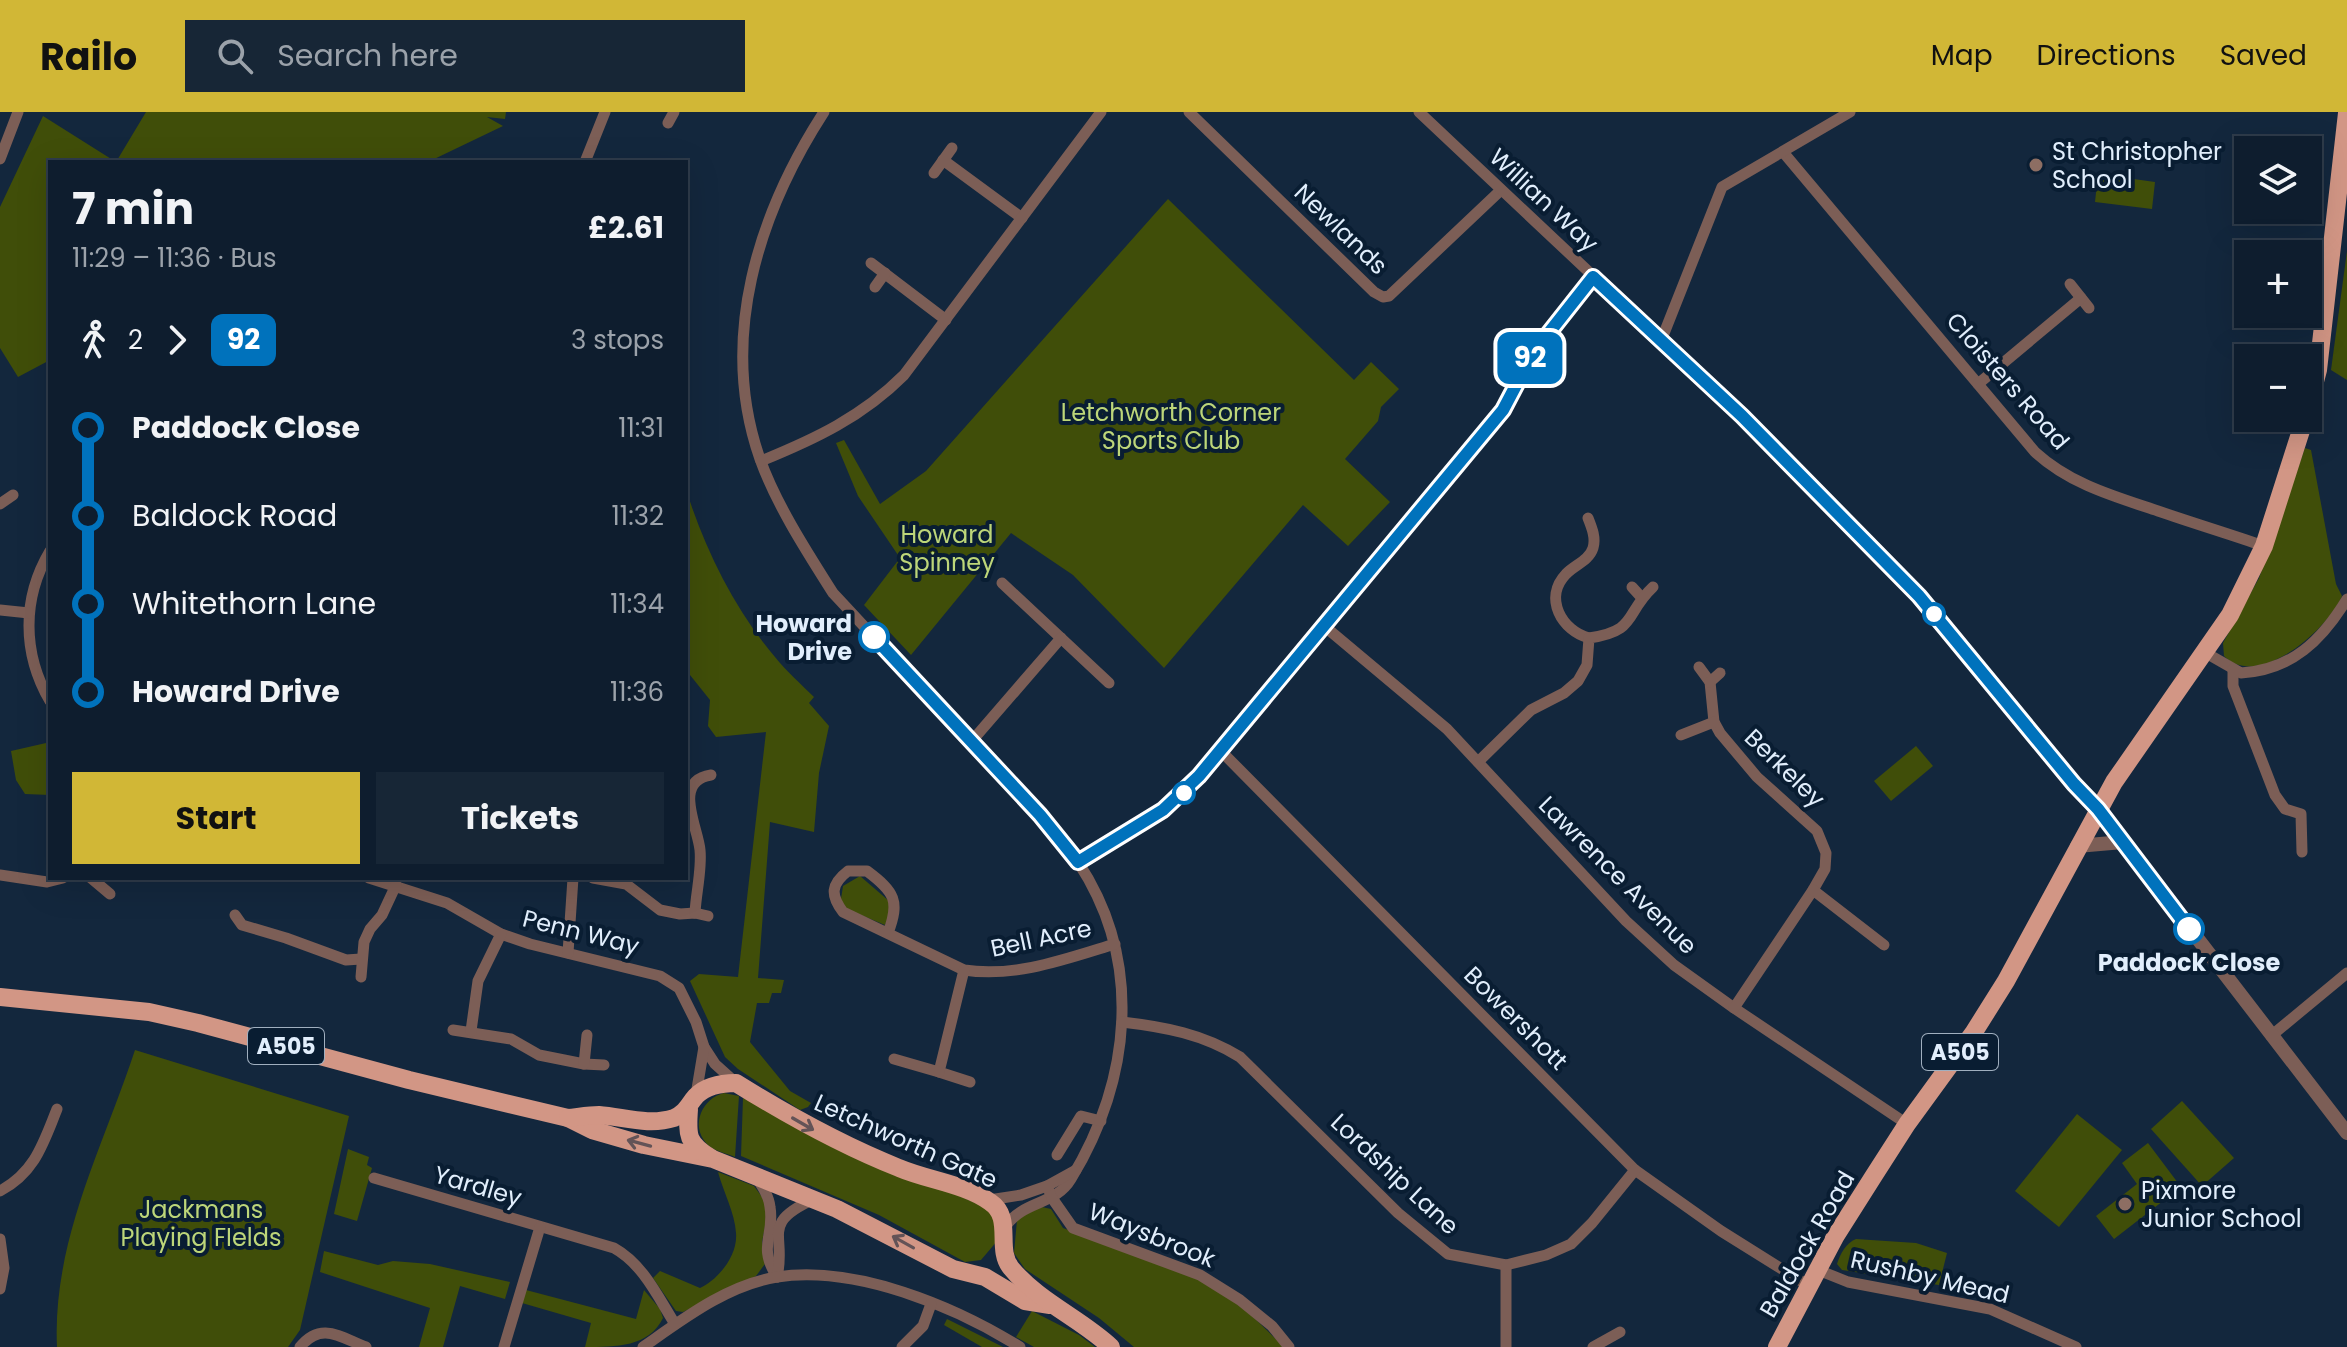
<!DOCTYPE html>
<meta charset="utf-8">
<style>
:root{--surface:#0e1d2e;--page:#172636;--text:#f1f3f6;--muted:#9ba2aa;--line:#2e3b4a;--accent:#d1b736}
body{margin:0;font-family:Poppins,sans-serif;background:var(--page);color:var(--text);height:100vh;display:flex;flex-direction:column;font-size:30px;white-space:nowrap}
*{box-sizing:border-box;margin:0}
p{font-size:26px;color:var(--muted)}
.icon{flex:none;width:44px;height:44px;fill:none;stroke:currentColor;stroke-width:2;stroke-linecap:round;stroke-linejoin:round}
.map{position:relative;flex:1;overflow:hidden}
.sheet{position:absolute;left:48px;top:48px;width:640px;height:720px;display:flex;flex-direction:column;background:var(--surface);border-radius:0px;box-shadow:0 8px 32px #0002,0 0 0 2px var(--line)}
.sheet>*{flex:none}
.badge{padding:0 16px;border-radius:12px;font-size:28px;line-height:52px}
.controls{position:absolute;left:2234px;top:24px;display:grid;gap:16px}
.controls a{display:grid;place-items:center;width:88px;height:88px;border-radius:0px;background:var(--surface);box-shadow:0 8px 32px #0002,0 0 0 2px var(--line);font-size:40px}
.map>.badge{position:absolute;translate:-50% -50%;box-shadow:0 0 0 4px #fff}
.legs{display:flex;align-items:center;gap:12px;height:88px;padding:0 24px;font-size:26px}
.legs p{margin-inline-start:auto}
.overview{display:flex;align-items:center;justify-content:space-between;height:136px;padding:0 24px}
h1{font-size:44px;font-weight:700;line-height:60px}
.action{display:flex;gap:16px;margin-top:auto;padding:16px 24px}
.action a{flex:1;height:92px;border-radius:0px;background:var(--accent);color:#111;font-size:32px;font-weight:700;line-height:92px;text-align:center}
.action a+a{background:var(--page);color:var(--text)}
ul{padding:0 24px;list-style:none}
li{display:flex;align-items:center;gap:28px;height:88px;font-size:30px}
li i{display:grid;place-items:center;width:12px;height:100%;margin:0 10px;background:currentColor}
li i::after{content:'';width:20px;height:20px;margin:-10px;border:6px solid;border-radius:50%;background:var(--surface)}
li p{margin-inline-start:auto}
li:first-child i{background:linear-gradient(#0000 50%,currentColor 0)}
li:last-child i{background:linear-gradient(currentColor 50%,#0000 0)}
header{display:flex;align-items:center;gap:48px;box-sizing:border-box;height:112px;padding:0 40px;background:var(--accent);color:#111}
header strong{font-size:38px}
nav{display:flex;gap:44px;margin-inline-start:auto;font-size:28px}
.search{width:560px;height:72px;background:var(--page);display:flex;align-items:center;gap:20px;box-sizing:border-box;padding:0 28px;border-radius:0px;color:var(--muted);font-size:30px}
.map>svg:first-child{display:block}
.green{fill:#404e09}
.lines{fill:none;stroke-linecap:round;stroke-linejoin:round}
.minor{stroke:#7c5e56;stroke-width:11}
.tertiary{stroke:#7c5e56;stroke-width:14}
.primary{stroke:#d29685;stroke-width:18}
.oneway{stroke:#635357}
.line-1-casing{stroke:#fff;stroke-width:18}
.line-1{stroke:#0072bc;stroke-width:12}
.education-dot{fill:#8d6e63;stroke:#091d32;stroke-width:3}
.stop-1-dot{fill:#fff;stroke:#0072bc;stroke-width:4}
.labels{text-anchor:middle;dominant-baseline:central;stroke-width:8;stroke-linejoin:round;paint-order:stroke}
.shield{fill:#091d32;stroke:#a0afbf;stroke-width:2}
.shield-label{font-size:22px;font-weight:bold;fill:#e1eefc}
.poi-label{font-size:24px;fill:#e1eefc;stroke:#091d32;text-anchor:start}
.street-label{font-size:24px;fill:#e1eefc;stroke:#091d32}
.park-label{font-size:24px;fill:#bdd679;stroke:#091d32}
.stop-label{font-size:24px;font-weight:bold;fill:#e1eefc;stroke:#091d32;text-anchor:end}
</style>
<header>
<strong>Railo</strong>
<div class="search"><svg class="icon" aria-label="search" viewBox="0 0 24 24"><circle cx="10" cy="10" r="6"/><path d="M15 15l6 6"/></svg>Search here</div>
<nav><a>Map</a><a>Directions</a><a>Saved</a></nav>
</header>
<div class="map">
<svg width="2347" height="1235" viewBox="0 0 2347 1235">
<rect width="100%" height="100%" fill="#13273d"/>
<!-- green -->
<g class="green">
<polygon points="146,0 506,0 505,7 487,5 503,14 428,50 50,50 50,248 18,265 0,236 0,95 43,4 116,50"/>
<polygon points="2098,62 2155,70 2152,97 2095,90"/>
<polygon points="1168,87 1354,268 1371,250 1399,277 1381,295 1378,309 1345,347 1390,390 1348,434 1303,393 1164,556 1073,463 1011,421 911,543 864,493 900,446 858,384 836,331 844,328 880,392 926,359"/>
<polygon points="2347,139 2347,268 2331,258"/>
<path d="M2305,336L2311,338L2336,472L2342,484C2328,517 2259,579 2224,544L2223,531L2259,466Z"/>
<path d="M686,377C704,436 735,498 775,545C787,560 801,572 814,585L809,591L829,614L819,661L814,720L770,710L758,866L784,868L781,881H772L769,891H757L750,930L790,979L811,991L808,995L800,998L738,957L725,945L690,869L699,862L738,865L766,620L716,625L708,614L710,588L686,558Z"/>
<polygon points="48,611 50,683 25,682 16,668 11,639 46,631"/>
<polygon points="1916,634 1933,654 1891,689 1874,669"/>
<polygon points="860,764 889,789 890,801 885,813 844,796 841,787 843,774"/>
<path d="M135,938L349,1004L300,1218L288,1235H57C52,1130 103,1035 135,938Z"/>
<path d="M724,981L739,984L735,1045C726,1041 713,1039 706,1031C690,1012 703,986 724,981Z"/>
<polygon points="743,986 993,1099 998,1128 981,1148 965,1150 879,1103 741,1044"/>
<polygon points="2182,989 2234,1046 2202,1074 2151,1017"/>
<polygon points="2077,1002 2122,1038 2059,1115 2015,1079"/>
<polygon points="2148,1031 2181,1075 2114,1127 2096,1104 2137,1072 2122,1051"/>
<polygon points="348,1037 369,1045 367,1053 372,1056 357,1109 334,1102"/>
<path d="M718,1060L754,1074L762,1085L768,1099L762,1130L765,1152L756,1164L683,1200L676,1199L653,1166L660,1159L700,1176C719,1167 738,1143 736,1121C735,1101 723,1079 718,1060Z"/>
<polygon points="1042,1095 1051,1097 1063,1116 1190,1163 1224,1182 1248,1200 1284,1235 1134,1235 1099,1206 1025,1157 1014,1141 1017,1108 1027,1101"/>
<path d="M1856,1127L1916,1131L1947,1141L1939,1173L1842,1158L1837,1152C1840,1142 1846,1131 1856,1127Z"/>
<polygon points="324,1139 378,1153 393,1149 430,1152 510,1170 505,1187 460,1174 443,1235 419,1235 430,1196 320,1160"/>
<path d="M526,1178L636,1207L644,1178L660,1197L663,1206C649,1235 616,1235 585,1235L591,1211L522,1191Z"/>
<polygon points="1032,1199 1079,1223 1095,1235 1034,1235 1016,1225"/>
<polygon points="947,1207 1003,1235 982,1235 944,1213"/>
</g>
<g class="lines">
<!-- minor -->
<g class="minor">
<path d="M824,0C758,102 718,227 760,347C776,392 807,440 833,481C878,529 923,579 969,628C1006,668 1049,705 1078,750C1144,850 1131,968 1071,1067C1055,1094 1023,1088 1005,1115"/>
<polyline points="1189,0 1374,180 1383,185 1389,184 1501,78"/>
<polyline points="1419,0 1742,304 1919,484 2074,672 2098,697"/>
<polyline points="668,11 674,0"/>
<path d="M1783,40L2035,340C2070,372 2113,384 2158,399C2193,411 2229,422 2264,434"/>
<polyline points="0,47 18,0"/>
<polyline points="943,48 1022,106"/>
<polyline points="585,50 605,0"/>
<polyline points="934,61 952,36"/>
<polyline points="871,151 946,208"/>
<polyline points="2070,172 2089,196"/>
<polyline points="875,175 885,161"/>
<polyline points="1661,229 1722,75 1850,0"/>
<polyline points="1978,272 2081,186"/>
<path d="M761,349C815,327 862,305 904,263L1101,0"/>
<polyline points="0,392 13,383"/>
<path d="M1588,406C1592,416 1596,426 1593,436C1589,449 1574,453 1566,462C1543,486 1562,519 1589,526"/>
<path d="M50,439C22,486 22,541 50,589"/>
<polyline points="1002,471 1109,571"/>
<polyline points="1632,475 1642,486"/>
<polyline points="0,498 29,501"/>
<polyline points="1323,513 1447,617 1626,809 1674,853 1734,896 1907,1012"/>
<path d="M2206,541L2241,561C2292,558 2322,528 2347,487"/>
<polyline points="1699,555 1710,570 1714,610 1720,621 1757,665 1817,719 1826,741 1825,757 1813,778 1734,896"/>
<polyline points="2233,557 2233,574 2275,683 2285,697 2301,702 2302,740"/>
<polyline points="1710,570 1720,561"/>
<polyline points="1681,623 1714,610"/>
<polyline points="971,630 1061,526"/>
<polyline points="1220,638 1635,1058 1721,1119 1809,1174"/>
<path d="M1478,650L1531,598L1564,581L1578,569L1587,553L1589,526C1638,519 1624,502 1653,475"/>
<polyline points="1078,750 1163,698 1199,664 1503,298 1533,241 1593,165"/>
<polyline points="0,763 47,770 63,766"/>
<polyline points="91,766 110,782"/>
<polyline points="369,766 447,791 501,822 530,832 660,864 679,876 696,910 704,935 715,952 735,970"/>
<polyline points="593,766 626,772 660,798 680,802 695,801 708,804"/>
<polyline points="1813,778 1884,833"/>
<path d="M695,801C696,780 702,758 700,738C698,715 672,669 711,663"/>
<polyline points="235,803 242,813 286,826 346,848 361,847"/>
<path d="M888,821C900,789 895,780 867,759H848C831,772 830,783 843,800L964,858C1015,866 1066,847 1115,832"/>
<polyline points="568,841 573,766"/>
<polyline points="964,858 939,960 970,970"/>
<polyline points="361,865 364,830 370,817 382,803 396,773"/>
<path d="M1122,910C1165,915 1203,922 1240,945L1398,1101L1448,1142L1506,1153L1546,1143L1571,1132L1592,1111L1635,1058"/>
<polyline points="453,918 511,927 539,943 584,952 604,953"/>
<polyline points="471,919 478,869 501,822"/>
<polyline points="2271,924 2347,861"/>
<polyline points="894,947 939,960"/>
<polyline points="584,952 587,923"/>
<polyline points="696,983 704,935"/>
<polyline points="1057,1043 1081,1004 1101,1009"/>
<path d="M756,1065C762,1074 769,1084 770,1095C775,1124 757,1133 777,1165"/>
<path d="M374,1066L614,1136C643,1152 658,1185 675,1212"/>
<polyline points="1047,1074 1052,1086 1073,1116 1200,1163 1240,1188 1272,1214 1289,1235"/>
<path d="M0,1079C35,1060 43,1032 57,997"/>
<polyline points="989,1088 1021,1083 1047,1074 1076,1058"/>
<polyline points="0,1127 4,1156 0,1177"/>
<polyline points="1818,1158 1848,1170 1990,1197 2076,1235"/>
<path d="M777,1165C787,1123 759,1112 814,1087"/>
<path d="M300,1235C321,1209 340,1225 366,1235"/>
<polyline points="504,1235 540,1115"/>
<path d="M643,1235C683,1207 727,1173 777,1165C856,1153 954,1194 1020,1235"/>
<polyline points="902,1235 923,1214 931,1192"/>
<polyline points="1506,1235 1506,1153"/>
<polyline points="1593,1235 1620,1220"/>
</g>
<!-- tertiary -->
<g class="tertiary">
<polyline points="2098,697 2347,1021"/>
<polyline points="2077,734 2123,730"/>
</g>
<!-- primary -->
<g class="primary">
<polyline points="2308,296 2318,258 2347,1"/>
<polyline points="0,885 149,900 198,911 409,968 568,1006 592,1018 644,1033 713,1047 837,1097 953,1157 985,1165 1025,1189 1050,1193"/>
<path d="M689,997C687,1024 687,1031 711,1046"/>
<path d="M568,1006C578,1005 589,1003 599,1003C624,1005 649,1014 674,1006C686,1001 688,993 696,984C707,973 722,971 736,971C789,1004 841,1033 899,1056C927,1068 965,1072 990,1090C1014,1106 995,1136 1011,1156C1039,1190 1080,1206 1111,1235"/>
<polyline points="1777,1235 1835,1125 1873,1065 1907,1012 1974,920 2006,869 2114,670 2230,503 2264,434 2305,306"/>
</g>
</g>
<!-- one-way arrows -->
<defs><path id="oneway-shaft" d="M-6 0H5M1.5-3L5.5 0L1.5 3" fill="none" stroke-width="1.6" stroke-linecap="round" stroke-linejoin="round" transform="scale(2)"/></defs>
<g class="oneway">
<use href="#oneway-shaft" transform="translate(803 1012) rotate(30)"/>
<use href="#oneway-shaft" transform="translate(639 1031) rotate(-165)"/>
<use href="#oneway-shaft" transform="translate(903 1130) rotate(-151)"/>
</g>
<g class="lines">
<!-- line-1 casing -->
<g class="line-1-casing">
<polyline id="line-1" points="874,525 1040,703 1078,750 1163,698 1199,664 1503,298 1533,241 1593,165 1742,304 1919,484 2074,672 2098,697 2189,817"/>
</g>
<!-- line-1 -->
<use href="#line-1" class="line-1"/>
</g>
<!-- markers -->
<g class="education-dot">
<circle cx="2036" cy="53" r="8"/>
<circle cx="2125" cy="1092" r="8"/>
</g>
<g class="stop-1-dot">
<circle cx="1934" cy="502" r="10"/>
<circle cx="874" cy="525" r="14"/>
<circle cx="1184" cy="681" r="10"/>
<circle cx="2189" cy="817" r="14"/>
</g>
<g class="labels">
<!-- shield labels -->
<g class="shield">
<rect x="248" y="916" width="76" height="36" rx="6"/>
<rect x="1922" y="922" width="76" height="36" rx="6"/>
</g>
<g class="shield-label">
<text x="286" y="934">A505</text>
<text x="1960" y="940">A505</text>
</g>
<!-- poi labels -->
<g class="poi-label">
<text x="2052" y="39">St Christopher<tspan x="2052" dy="28">School</tspan></text>
<text x="2141" y="1078">Pixmore<tspan x="2141" dy="28">Junior School</tspan></text>
</g>
<!-- street labels -->
<g class="street-label">
<text transform="translate(1544 88) rotate(43)">Willian Way</text>
<text transform="translate(1341 117) rotate(44)">Newlands</text>
<text transform="translate(2008 269) rotate(49)">Cloisters Road</text>
<text transform="translate(1785 656) rotate(44)">Berkeley</text>
<text transform="translate(1618 763) rotate(45)">Lawrence Avenue</text>
<text transform="translate(581 820) rotate(14)">Penn Way</text>
<text transform="translate(1041 826) rotate(-12)">Bell Acre</text>
<text transform="translate(1516 906) rotate(45)">Bowershott</text>
<text transform="translate(906 1029) rotate(24)">Letchworth Gate</text>
<text transform="translate(1395 1062) rotate(43)">Lordship Lane</text>
<text transform="translate(478 1074) rotate(16)">Yardley</text>
<text transform="translate(1152 1123) rotate(22)">Waysbrook</text>
<text transform="translate(1807 1132) rotate(-60)">Baldock Road</text>
<text transform="translate(1930 1165) rotate(13)">Rushby Mead</text>
</g>
<!-- park labels -->
<g class="park-label">
<text x="1171" y="300">Letchworth Corner<tspan x="1171" dy="28">Sports Club</tspan></text>
<text x="947" y="422">Howard<tspan x="947" dy="28">Spinney</tspan></text>
<text x="201" y="1097">Jackmans<tspan x="201" dy="28">Playing FIelds</tspan></text>
</g>
<!-- stop labels -->
<g class="stop-label">
<text x="852" y="511">Howard<tspan x="852" dy="28">Drive</tspan></text>
<text x="2189" y="850" text-anchor="middle">Paddock Close</text>
</g>
</g>
</svg>
<div class="controls">
<a><svg class="icon" aria-label="layers" viewBox="0 0 24 24"><path d="M12 4l9 5-9 5-9-5zM3 14l9 5 9-5"/></svg></a>
<a>+</a>
<a>−</a>
</div>
<b class="badge" style="left:1530px;top:246px;background:#0072bc;color:#fff">92</b>
<section class="sheet">
<div class="overview"><div><h1>7 min</h1><p>11:29 – 11:36 · Bus</p></div><b>£2.61</b></div>
<div class="legs"><svg class="icon" aria-label="walk" viewBox="0 0 24 24"><circle cx="13" cy="4" r="2"/><path d="M13 8l-2 6 4 7M11 14l-3 7M7 12l3-4h3l4 4"/></svg>2<svg class="icon" aria-label="forward" viewBox="0 0 24 24"><path d="M9 5l7 7-7 7"/></svg><b class="badge" style="background:#0072bc;color:#fff">92</b><p>3 stops</p></div>
<ul>
<li><i style="color:#0072bc"></i><b>Paddock Close</b><p>11:31</p></li>
<li><i style="color:#0072bc"></i><span>Baldock Road</span><p>11:32</p></li>
<li><i style="color:#0072bc"></i><span>Whitethorn Lane</span><p>11:34</p></li>
<li><i style="color:#0072bc"></i><b>Howard Drive</b><p>11:36</p></li>
</ul>
<div class="action"><a>Start</a><a>Tickets</a></div>
</section>
</div>
